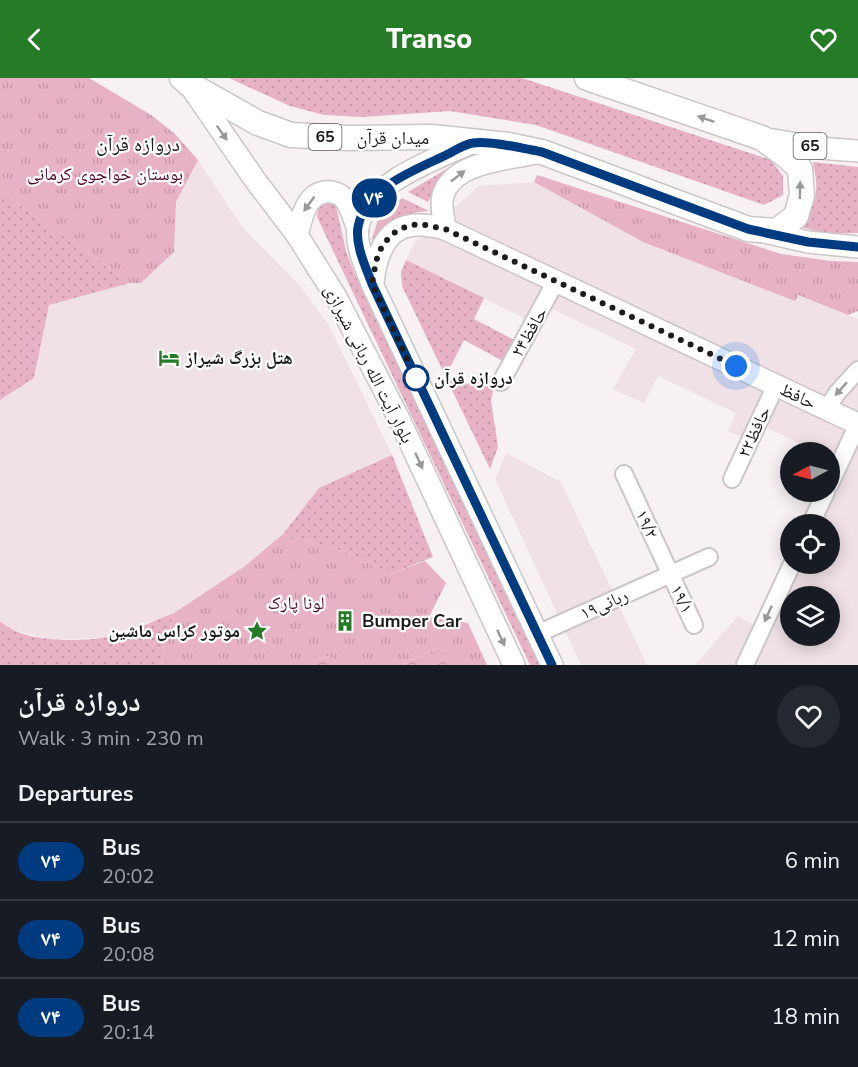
<!DOCTYPE html>
<meta charset="utf-8">
<style>
:root{--surface:#171b24;--page:#242831;--text:#f1f3f6;--muted:#9ea1a6;--line:#363941;--accent:#267b27}
body{margin:0;font-family:"Nunito Sans","Noto Naskh Arabic",sans-serif;background:var(--page);color:var(--text);height:100vh;display:flex;flex-direction:column;font-size:22px;white-space:nowrap}
*{box-sizing:border-box;margin:0}
p{font-size:20px;color:var(--muted)}
.icon{flex:none;width:33px;height:33px;fill:none;stroke:currentColor;stroke-width:2;stroke-linecap:round;stroke-linejoin:round}
.map{position:relative;height:587px;overflow:hidden}
.drawer{display:flex;flex-direction:column;background:var(--surface);flex:1}
.drawer>*{flex:none}
.badge{padding:0 12px;border-radius:20px;font-size:21px;line-height:39px}
.needle{width:39px;rotate:263deg}
.fabs{position:absolute;left:780px;top:364px;display:grid;gap:12px}
.fabs a{display:grid;place-items:center;width:60px;height:60px;border-radius:50%;background:var(--surface);box-shadow:0 3px 15px #0003;font-size:30px}
.you{position:absolute;width:30px;height:30px;margin:-15px;border:4px solid #fff;border-radius:50%;background:#1a73e8;box-shadow:0 0 0 9px #1a73e833}
.map>.badge{position:absolute;translate:-50% -50%;box-shadow:0 0 0 3px #fff}
h2{padding:0 18px;font-size:22px;line-height:54px}
.round{display:grid;place-items:center;flex:none;width:63px;height:63px;border-radius:32px;background:var(--page)}
.overview{display:flex;align-items:center;justify-content:space-between;height:102px;padding:0 18px}
h1{font-size:28px;font-weight:800;line-height:45px}
ul{padding:0;list-style:none}
li{display:flex;align-items:center;gap:18px;height:78px;padding:0 18px;border-top:2px solid var(--line)}
li div{flex:1}
li b{display:block;font-size:22px}
li em{font-style:normal}
li .badge{min-width:66px;font-weight:700;text-align:center}
header{display:flex;justify-content:space-between;align-items:center;height:78px;padding:0 18px;background:var(--accent);color:#fff;font-size:27px;font-weight:800}
.map>svg:first-child{display:block}
.built{fill:#efe1e6;fill-rule:evenodd}
.grass{fill:url(#grass-dots)}
.forest{fill:url(#forest-crowns)}
.park{fill:url(#park-tufts)}
.lines{fill:none;stroke-linecap:round;stroke-linejoin:round}
.minor-casing{stroke:#cbc6c8;stroke-width:20}
.major-casing{stroke:#cbc6c8;stroke-width:24}
.highway-casing{stroke:#cbc6c8;stroke-width:27}
.minor{stroke:#fff;stroke-width:16}
.major{stroke:#fff;stroke-width:21}
.highway{stroke:#fff;stroke-width:24}
.oneway{fill:#999899}
.line-casing{stroke:#fff;stroke-width:14}
.line{stroke:#003b80;stroke-width:9}
.walk{stroke:#1d1b1c;stroke-width:6;stroke-dasharray:0 10.8}
.stop-dot{fill:#fff;stroke:#003b80;stroke-width:3}
.labels{text-anchor:middle;dominant-baseline:central;stroke-width:4.5;stroke-linejoin:round;paint-order:stroke}
.shield{fill:#fff;stroke:#615f60;stroke-width:1.5}
.shield-label{font-size:16px;font-weight:bold;fill:#1d1b1c}
.street-label{font-size:18px;fill:#1d1b1c;stroke:#fff}
.park-label{font-size:18px;fill:#4f062e;stroke:#fff}
.poi-label{font-size:18px;font-weight:bold;fill:#1d1b1c;stroke:#fff;text-anchor:start}
.stop-label{font-size:18px;font-weight:bold;fill:#1d1b1c;stroke:#fff;text-anchor:start}
.neighbourhood-label{font-size:20px;fill:#1d1b1c;stroke:#fff}
</style>
<header><svg class="icon" aria-label="back" viewBox="0 0 24 24"><path d="M15 5l-7 7 7 7"/></svg>Transo<svg class="icon" aria-label="heart" viewBox="0 0 24 24"><path d="M12 20l-8-8c-3-5 5-10 8-4 3-6 11-1 8 4z"/></svg></header>
<div class="map">
<svg width="858" height="587" viewBox="0 0 858 587">
<defs>
<pattern id="grass-dots" width="8" height="8" patternUnits="userSpaceOnUse" patternTransform="scale(1.5)"><rect width="8" height="8" fill="#e7b1c6"/><path d="M2 2h.1M6 6h.1" fill="none" stroke="#c698aa" stroke-width="1.8" stroke-linecap="round"/></pattern>
<pattern id="forest-crowns" width="20" height="18" patternUnits="userSpaceOnUse" patternTransform="scale(1.5)"><rect width="20" height="18" fill="#e7b1c6"/><path d="M2 6a3 3 0 1 1 6 0M12 15a3 3 0 1 1 6 0" fill="none" stroke="#c698aa"/></pattern>
<pattern id="park-tufts" width="24" height="20" patternUnits="userSpaceOnUse" patternTransform="scale(1.5)"><rect width="24" height="20" fill="#e7b1c6"/><path d="M3 7l-1-3M5 7V3M7 7l1-3M15 17l-1-3M17 17v-4M19 17l1-3" fill="none" stroke="#c698aa"/></pattern>
</defs>
<rect width="100%" height="100%" fill="#f7f1f3"/>
<!-- built -->
<g class="built">
<polygon points="198,82 243,150 301,209 329,247 392,377 319,410 283,456 245,488 174,535 110,559 54,562 8,551 0,543 0,322 34,300 49,227 130,205 141,205 174,174 176,124"/>
<path d="M534,104L643,164L794,222L797,217L858,241V587H695L738,538L754,547L790,469V486H830V447H801L816,414H830V375H808V370L764,348L746,361L728,353L736,335L658,298L644,325L613,311L636,271L550,230L528,242L406,182L415,164L479,108ZM790,519H830V558H790Z"/>
<polygon points="506,375 561,404 647,587 581,587 495,401"/>
</g>
<!-- grass -->
<g class="grass">
<polygon points="229,0 522,0 771,82 783,98 783,117 764,127 536,47 450,33 363,39 324,37 290,28"/>
<path d="M813,84L858,89V155L830,156L800,149C818,122 819,115 813,84Z"/>
<polygon points="450,89 443,96 428,124 408,114"/>
<polygon points="0,113 130,205 49,227 34,300 0,322"/>
<path d="M402,120L429,133C400,135 391,143 371,163L378,142Z"/>
<polygon points="325,124 331,124 336,128 346,173 354,194 539,587 530,587 317,139 319,126"/>
<path d="M406,182L484,220L474,241L516,263L503,283L464,262L445,299C462,310 475,306 493,297L496,298L491,323L498,369L490,391L402,208L401,194Z"/>
<polygon points="392,377 433,479 390,496 346,474 283,456 319,410"/>
<path d="M174,535L162,579L161,587H0V543C22,565 78,564 108,559C127,556 155,542 174,535Z"/>
</g>
<!-- forest -->
<g class="forest">
<polygon points="436,570 449,573 456,587 402,587"/>
<polygon points="329,578 338,587 308,587 310,584"/>
</g>
<!-- park -->
<g class="park">
<polygon points="0,0 89,0 151,37 174,55 198,82 176,124 174,174 141,205 130,205 0,113"/>
<polygon points="537,97 781,176 831,183 858,184 858,233 848,237 798,217 795,223 643,164 534,104"/>
<polygon points="283,456 346,474 390,496 425,483 446,505 429,539 468,545 487,587 456,587 449,573 436,570 402,587 338,587 329,578 310,584 308,587 161,587 162,579 174,535 245,488"/>
</g>
<g class="lines">
<!-- minor casing -->
<g class="minor-casing">
<g id="minor">
<polyline points="501,304 556,203"/>
<polyline points="827,331 837,315 858,292"/>
<polyline points="624,396 694,547"/>
<polyline points="732,401 776,307"/>
<polyline points="830,406 858,346"/>
<polyline points="810,447 826,414"/>
<polyline points="537,556 709,479"/>
<polyline points="745,587 792,486"/>
</g>
</g>
<!-- major casing -->
<g class="major-casing">
<g id="major">
<polyline points="189,6 255,102 297,157 336,219 399,341 514,587"/>
<polyline points="762,60 820,70 858,73"/>
<path d="M473,64C437,81 366,104 358,149C355,168 366,189 372,206L552,587"/>
<path d="M445,151C444,141 440,128 443,118C452,83 512,81 541,74"/>
<polyline points="760,153 808,164 858,169"/>
<path d="M297,157C302,138 307,111 332,114C338,115 344,119 347,124C352,132 354,142 358,150"/>
<path d="M373,205C376,177 386,145 421,147C429,147 437,149 445,151L858,346"/>
</g>
</g>
<!-- highway casing -->
<g class="highway-casing">
<polyline id="highway" points="182,0 189,6 258,45 291,57 349,60 432,59 508,67 542,74 748,151 777,153 796,138 802,117 800,91 789,80 762,60 587,0"/>
</g>
<!-- minor -->
<use href="#minor" class="minor"/>
<!-- major -->
<use href="#major" class="major"/>
<!-- highway -->
<use href="#highway" class="highway"/>
</g>
<!-- one-way arrows -->
<defs><path id="oneway-solid" d="M-6-.8H1V-3.2L6.5 0L1 3.2V.8H-6Z" transform="scale(1.5)"/></defs>
<g class="oneway">
<use href="#oneway-solid" transform="translate(706 41) rotate(-161)"/>
<use href="#oneway-solid" transform="translate(222 55) rotate(55)"/>
<use href="#oneway-solid" transform="translate(458 98) rotate(-38)"/>
<use href="#oneway-solid" transform="translate(800 112) rotate(-89)"/>
<use href="#oneway-solid" transform="translate(309 126) rotate(126)"/>
<use href="#oneway-solid" transform="translate(841 311) rotate(131)"/>
<use href="#oneway-solid" transform="translate(419 383) rotate(65)"/>
<use href="#oneway-solid" transform="translate(768 536) rotate(115)"/>
<use href="#oneway-solid" transform="translate(501 560) rotate(65)"/>
</g>
<g class="lines">
<!-- line casing -->
<g class="line-casing">
<path id="line" d="M552,587L372,206C366,189 355,168 358,149C365,110 413,93 444,78C453,74 464,66 473,65C489,62 525,71 542,74L748,151L808,164L858,169"/>
</g>
<!-- line -->
<use href="#line" class="line"/>
<!-- walk -->
<polyline class="walk" points="416,300 372,206 376,183 382,168 392,156 407,148 420,146 445,151 736,288"/>
</g>
<!-- icons -->
<defs>
<g id="hotel-bare" transform="scale(1.62)"><path d="M-6-4.5h1.5V1H6V5H4.5V3h-9V5H-6ZM-4 0a1.8 1.8 0 1 1 3.6 0ZM.5 0V-2.5h3Q6-2.5 6 0Z" fill="#267b27" stroke="#fff" stroke-width="2.5" paint-order="stroke"/></g>
<g id="building-bare" transform="scale(1.62)"><path d="M-4-6H4V6H1V3H-1V6H-4ZM-2.5-4.3h1.7v1.8h-1.7ZM.8-4.3h1.7v1.8H.8ZM-2.5-1h1.7V.8h-1.7ZM.8-1h1.7V.8H.8Z" fill="#267b27" stroke="#fff" stroke-width="2.5" paint-order="stroke"/></g>
<g id="sight-bare" transform="scale(1.62)"><path d="M0-6L1.8-2.2L6-1.7L2.9 1.2L3.7 5.4L0 3.3L-3.7 5.4L-2.9 1.2L-6-1.7L-1.8-2.2Z" fill="#267b27" stroke="#fff" stroke-width="2.5" paint-order="stroke"/></g>
</defs>
<g fill-rule="evenodd">
<use href="#hotel-bare" x="169" y="280"/>
<use href="#building-bare" x="345" y="543"/>
<use href="#sight-bare" x="257" y="553"/>
</g>
<!-- markers -->
<circle class="stop-dot" cx="416" cy="300" r="12"/>
<g class="labels">
<!-- shield labels -->
<g class="shield">
<rect x="308.5" y="46" width="33" height="26" rx="4.5"/>
<rect x="793.5" y="55" width="33" height="26" rx="4.5"/>
</g>
<g class="shield-label">
<text x="325" y="59">65</text>
<text x="810" y="68">65</text>
</g>
<!-- street labels -->
<g class="street-label">
<text x="393" y="60">میدان قرآن</text>
<text transform="translate(529 254) rotate(-60)">حافظ۲۴</text>
<text transform="translate(369 286) rotate(63)">بلوار آیت الله ربانی شیرازی</text>
<text transform="translate(798 318) rotate(25)">حافظ</text>
<text transform="translate(754 354) rotate(-65)">حافظ۲۲</text>
<text transform="translate(647 446) rotate(65)">۱۹/۲</text>
<text transform="translate(682 521) rotate(65)">۱۹/۱</text>
<text transform="translate(604 526) rotate(-24)">ربانی۱۹</text>
</g>
<!-- park labels -->
<g class="park-label">
<text x="105" y="96">بوستان خواجوی کرمانی</text>
<text x="296" y="525">لونا پارک</text>
</g>
<!-- poi labels -->
<g class="poi-label">
<text x="186" y="280">هتل بزرگ شیراز</text>
<text x="362" y="543">Bumper Car</text>
<text x="240" y="553" text-anchor="end">موتور کراس ماشین</text>
</g>
<!-- stop labels -->
<g class="stop-label">
<text x="434" y="300">دروازه قرآن</text>
</g>
<!-- neighbourhood labels -->
<g class="neighbourhood-label">
<text x="138" y="66">دروازه قرآن</text>
</g>
</g>
</svg>
<div class="fabs">
<a><svg class="needle" viewBox="-14 -14 28 28"><path d="M0-13l5 13h-10z" fill="#e53935"/><path d="M0 13l5-13h-10z" fill="#9ea1a6"/></svg></a>
<a><svg class="icon" aria-label="locate" viewBox="0 0 24 24"><circle cx="12" cy="12" r="6"/><path d="M12 2v4M12 18v4M2 12h4M18 12h4"/></svg></a>
<a><svg class="icon" aria-label="layers" viewBox="0 0 24 24"><path d="M12 4l9 5-9 5-9-5zM3 14l9 5 9-5"/></svg></a>
</div>
<div class="you" style="left:736px;top:288px"></div>
<b class="badge" style="left:374px;top:120px;background:#003b80;color:#fff">۷۴</b>
</div>
<section class="drawer">
<div class="overview"><div><h1>دروازه قرآن</h1><p>Walk · 3 min · 230 m</p></div><a class="round"><svg class="icon" aria-label="heart" viewBox="0 0 24 24"><path d="M12 20l-8-8c-3-5 5-10 8-4 3-6 11-1 8 4z"/></svg></a></div>
<h2>Departures</h2>
<ul>
<li><span class="badge" style="background:#003b80;color:#fff">۷۴</span><div><b>Bus</b><p>20:02</p></div><em>6 min</em></li>
<li><span class="badge" style="background:#003b80;color:#fff">۷۴</span><div><b>Bus</b><p>20:08</p></div><em>12 min</em></li>
<li><span class="badge" style="background:#003b80;color:#fff">۷۴</span><div><b>Bus</b><p>20:14</p></div><em>18 min</em></li>
</ul>
</section>
